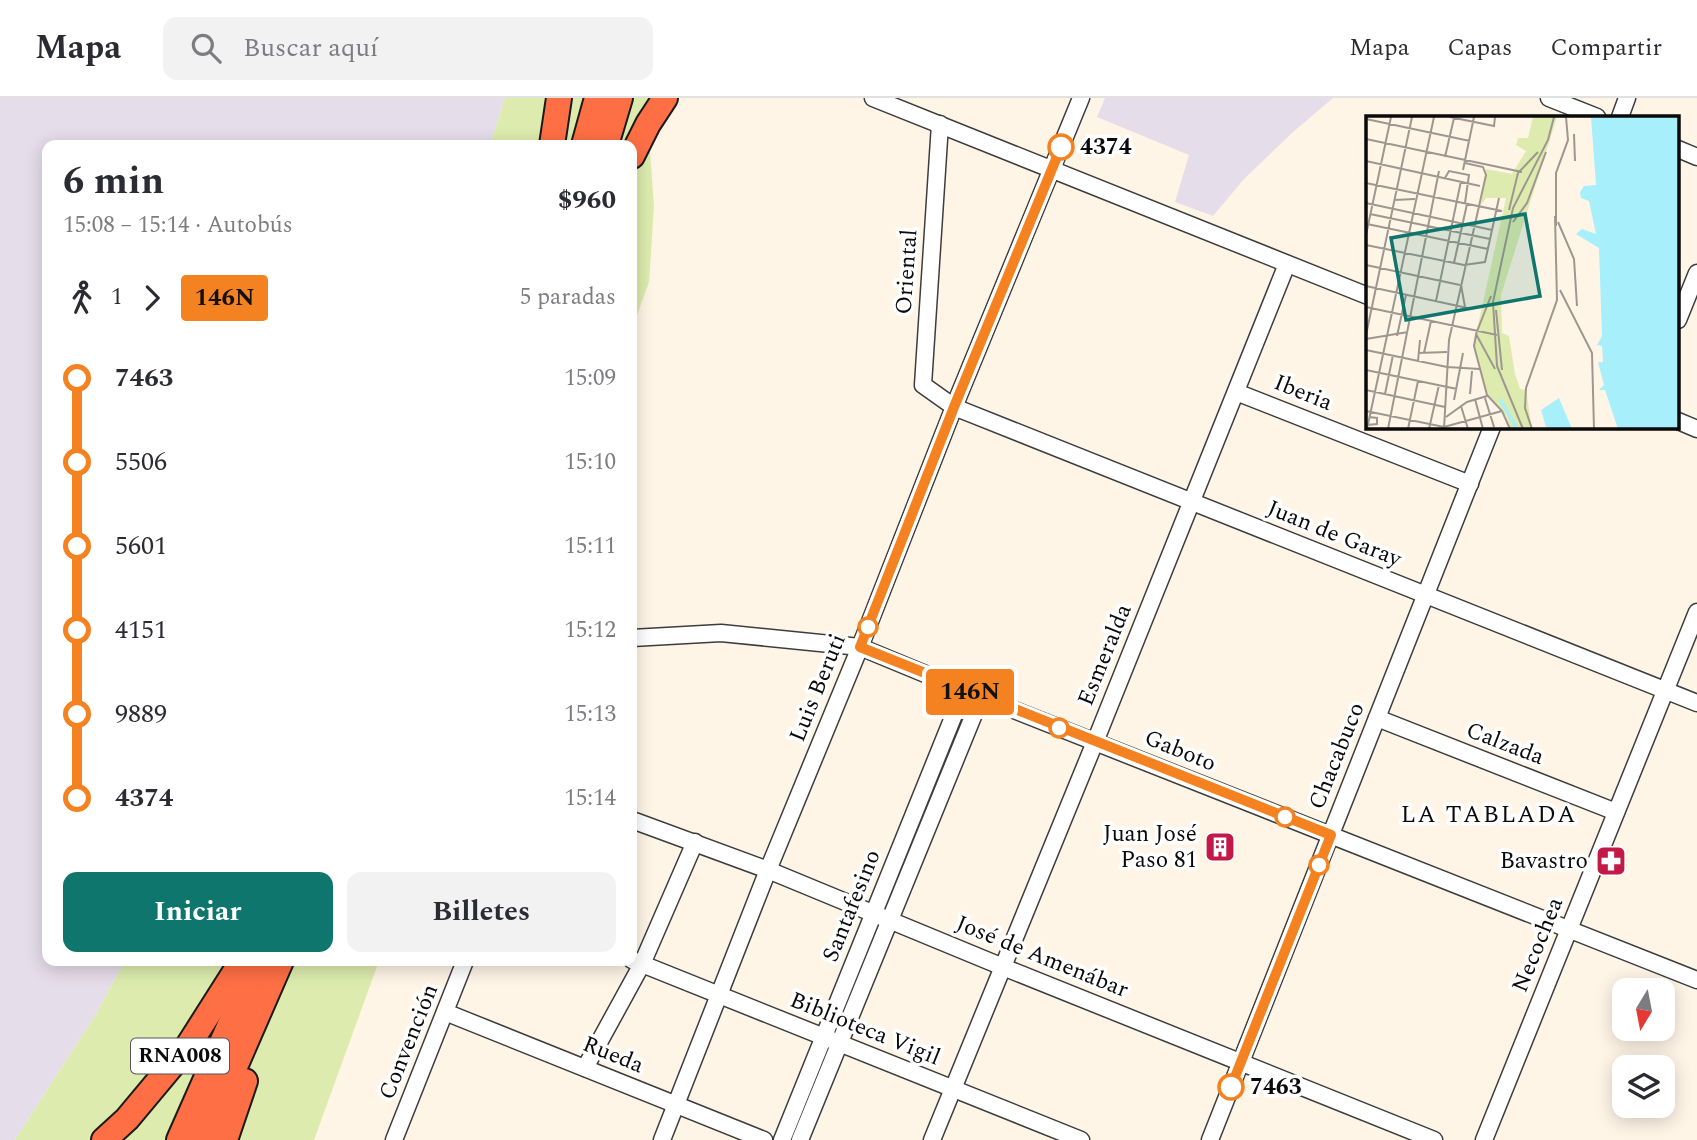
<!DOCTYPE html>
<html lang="es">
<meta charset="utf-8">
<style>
:root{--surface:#fff;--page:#f2f2f3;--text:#2b2b33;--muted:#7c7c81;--line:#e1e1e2;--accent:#0f766e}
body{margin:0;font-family:Spectral,serif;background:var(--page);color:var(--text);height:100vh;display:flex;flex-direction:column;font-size:26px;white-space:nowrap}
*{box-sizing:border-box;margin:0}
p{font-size:23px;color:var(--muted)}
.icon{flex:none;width:38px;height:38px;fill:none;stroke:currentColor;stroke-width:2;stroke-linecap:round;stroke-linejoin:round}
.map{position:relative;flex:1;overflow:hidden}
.drawer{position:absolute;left:42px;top:42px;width:595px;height:826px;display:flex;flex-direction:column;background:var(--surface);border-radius:14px;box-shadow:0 4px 18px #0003}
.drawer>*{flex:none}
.badge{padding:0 14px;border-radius:5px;font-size:24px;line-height:46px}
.needle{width:46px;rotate:190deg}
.buttons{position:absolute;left:1612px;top:880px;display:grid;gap:14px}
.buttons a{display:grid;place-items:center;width:63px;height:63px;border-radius:14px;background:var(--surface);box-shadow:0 4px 18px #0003;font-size:35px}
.map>.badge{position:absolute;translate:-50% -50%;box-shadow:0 0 0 4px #fff}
.legs{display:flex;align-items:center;gap:10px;height:77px;padding:0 21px;font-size:23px}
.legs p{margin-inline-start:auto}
.overview{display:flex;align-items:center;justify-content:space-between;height:119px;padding:0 21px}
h1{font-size:38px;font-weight:700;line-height:52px}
.cta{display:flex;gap:14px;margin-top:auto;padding:14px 21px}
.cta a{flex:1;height:80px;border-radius:14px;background:var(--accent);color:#fff;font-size:28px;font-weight:700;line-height:80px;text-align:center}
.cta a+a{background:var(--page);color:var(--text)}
ul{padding:0 21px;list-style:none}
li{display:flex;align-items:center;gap:24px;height:84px;font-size:26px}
li i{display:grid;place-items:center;width:10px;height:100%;margin:0 9px;background:currentColor}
li i::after{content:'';width:18px;height:18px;margin:-9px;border:5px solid;border-radius:50%;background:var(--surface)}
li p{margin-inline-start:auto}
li:first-child i{background:linear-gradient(#0000 50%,currentColor 0)}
li:last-child i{background:linear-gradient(currentColor 50%,#0000 0)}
header{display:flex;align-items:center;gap:42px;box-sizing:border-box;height:98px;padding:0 35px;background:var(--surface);border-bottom:2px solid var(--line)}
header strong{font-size:33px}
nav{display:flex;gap:38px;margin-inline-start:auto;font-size:24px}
.search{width:490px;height:63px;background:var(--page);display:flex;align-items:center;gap:18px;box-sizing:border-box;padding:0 24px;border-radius:14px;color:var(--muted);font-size:26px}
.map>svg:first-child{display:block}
.industrial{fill:#e6ddea}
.green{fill:#ddecae}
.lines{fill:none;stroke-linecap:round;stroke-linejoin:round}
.minor-casing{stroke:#3d3d3d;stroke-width:19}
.highway-casing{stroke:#1b1b1b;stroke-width:28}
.minor{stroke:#fff;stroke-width:16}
.highway{stroke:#ff6f45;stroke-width:24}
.line-1-casing{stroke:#fff;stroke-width:16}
.line-1{stroke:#f58220;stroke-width:10}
.stop-1-dot{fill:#fff;stroke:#f58220;stroke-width:3.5}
.labels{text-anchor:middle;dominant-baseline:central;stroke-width:7;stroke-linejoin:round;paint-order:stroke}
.shield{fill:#fff;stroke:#545454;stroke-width:2}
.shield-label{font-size:21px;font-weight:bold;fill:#0a0a0a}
.stop-label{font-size:23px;font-weight:bold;fill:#0a0a0a;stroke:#fff;text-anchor:start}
.street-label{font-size:23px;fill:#0a0a0a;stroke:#fff}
.poi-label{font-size:23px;fill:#0a0a0a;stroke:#fff;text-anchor:end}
.neighbourhood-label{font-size:24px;letter-spacing:2px;fill:#0a0a0a;stroke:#fff}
.inset-river{fill:none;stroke:#a7effb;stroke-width:3.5}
.inset-road{fill:none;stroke:#9d978f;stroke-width:2}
.view{fill:#0f766e;fill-opacity:0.15;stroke:#0f766e;stroke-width:3.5}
.inset-edge{fill:none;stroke:#0a0a0a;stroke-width:3.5}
</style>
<header>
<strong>Mapa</strong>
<div class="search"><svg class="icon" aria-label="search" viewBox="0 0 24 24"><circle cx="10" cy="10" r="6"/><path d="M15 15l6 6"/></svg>Buscar aquí</div>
<nav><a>Mapa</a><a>Capas</a><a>Compartir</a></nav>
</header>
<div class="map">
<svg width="1697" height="1042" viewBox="0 0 1697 1042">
<rect width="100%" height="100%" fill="#fff5e7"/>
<!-- industrial -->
<g class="industrial">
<polygon points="0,0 505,0 490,47 47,47 47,863 125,863 96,916 15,1042 0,1042"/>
<polygon points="1105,0 1333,0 1292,35 1244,81 1213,118 1175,104 1189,57 1097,19"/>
</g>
<!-- green -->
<g class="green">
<polygon points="505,0 665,0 648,26 654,108 649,184 632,231 632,47 490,47"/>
<polygon points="125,863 379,863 314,1042 15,1042 96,916"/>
</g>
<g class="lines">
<!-- minor casing -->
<g class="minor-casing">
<g id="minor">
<polyline points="873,0 1368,198"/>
<polyline points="1549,0 1597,19"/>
<polyline points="1620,19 1627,0"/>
<polyline points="940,26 923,287 954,309 1697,605"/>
<polyline points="1678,51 1697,59"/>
<polyline points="1678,222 1697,175"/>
<polyline points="1236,294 1470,386"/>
<polyline points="1678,323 1697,331"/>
<polyline points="632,540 721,535 860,549 981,599 1697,882"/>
<polyline points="1377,620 1616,714"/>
<polyline points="632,722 768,772 1003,869 1434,1042"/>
<polyline points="632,862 1081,1042"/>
<polyline points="445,914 764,1042"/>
<polyline points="585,970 642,866 695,744"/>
<polyline points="394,1042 465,863"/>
<polyline points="662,1042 768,772 860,549 954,309 1081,0"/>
<polyline points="782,1042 964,592"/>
<polyline points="800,1042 981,599"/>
<polyline points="932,1042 1095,644 1287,166"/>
<polyline points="1210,1042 1492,329"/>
<polyline points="1484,1042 1697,514"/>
</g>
</g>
<!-- highway casing -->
<g class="highway-casing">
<g id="highway">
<polyline points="552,47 559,0"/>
<polyline points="584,47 597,0"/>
<polyline points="606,47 620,0"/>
<polyline points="632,58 648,26 665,0"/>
<polyline points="104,1042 127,1021 188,948 242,863"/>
<polyline points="179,1042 258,863"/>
<polyline points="203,1042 281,863"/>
<polyline points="225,1042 245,983"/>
</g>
</g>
<!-- minor -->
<use href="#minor" class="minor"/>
<!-- highway -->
<use href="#highway" class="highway"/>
</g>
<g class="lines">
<!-- line-1 casing -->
<g class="line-1-casing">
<polyline id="line-1" points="1061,49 954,309 860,549 1331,737 1231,989"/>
</g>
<!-- line-1 -->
<use href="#line-1" class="line-1"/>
</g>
<!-- icons -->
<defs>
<g id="building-square" transform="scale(1.575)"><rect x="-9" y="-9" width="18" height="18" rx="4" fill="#c31949" stroke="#fff"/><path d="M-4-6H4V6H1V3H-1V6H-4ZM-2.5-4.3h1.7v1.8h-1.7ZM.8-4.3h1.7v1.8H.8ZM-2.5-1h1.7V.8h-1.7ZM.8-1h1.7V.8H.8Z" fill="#fff"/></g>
<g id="pharmacy-square" transform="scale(1.575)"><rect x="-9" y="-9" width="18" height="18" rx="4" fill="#c31949" stroke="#fff"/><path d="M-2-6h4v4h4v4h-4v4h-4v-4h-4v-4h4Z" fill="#fff"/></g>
</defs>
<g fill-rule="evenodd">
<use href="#building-square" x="1220" y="749"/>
<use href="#pharmacy-square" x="1611" y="763"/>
</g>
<!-- markers -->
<g class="stop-1-dot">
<circle cx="1061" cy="49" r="12"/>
<circle cx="868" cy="529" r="9"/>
<circle cx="1059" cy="630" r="9"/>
<circle cx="1285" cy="719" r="9"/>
<circle cx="1319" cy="767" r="9"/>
<circle cx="1231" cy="989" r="12"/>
</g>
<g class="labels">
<!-- shield labels -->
<rect class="shield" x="131" y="940.5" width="98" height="35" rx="5"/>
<g class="shield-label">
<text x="180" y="958">RNA008</text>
</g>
<!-- stop labels -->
<g class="stop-label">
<text x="1080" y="49">4374</text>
<text x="1250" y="989">7463</text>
</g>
<!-- street labels -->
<g class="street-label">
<text transform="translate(907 174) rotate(-86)">Oriental</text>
<text transform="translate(1303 295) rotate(22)">Iberia</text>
<text transform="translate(1334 436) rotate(22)">Juan de Garay</text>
<text transform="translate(1105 557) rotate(-68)">Esmeralda</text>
<text transform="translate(818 590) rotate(-68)">Luis Beruti</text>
<text transform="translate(1505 646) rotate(21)">Calzada</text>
<text transform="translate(1180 653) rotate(22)">Gaboto</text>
<text transform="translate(1337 658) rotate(-68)">Chacabuco</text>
<text transform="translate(852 808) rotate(-68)">Santafesino</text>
<text transform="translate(1538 847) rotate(-68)">Necochea</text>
<text transform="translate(1042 859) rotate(22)">José de Amenábar</text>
<text transform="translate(865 931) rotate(22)">Biblioteca Vigil</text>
<text transform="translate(409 944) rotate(-68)">Convención</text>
<text transform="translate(613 957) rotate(22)">Rueda</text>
</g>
<!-- poi labels -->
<g class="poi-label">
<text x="1197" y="736">Juan José<tspan x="1197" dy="26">Paso 81</tspan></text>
<text x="1588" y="763">Bavastro</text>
</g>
<!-- neighbourhood labels -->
<g class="neighbourhood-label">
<text x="1489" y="717">LA TABLADA</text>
</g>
</g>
<!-- overview -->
<g transform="translate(1366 18)">
<rect width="313" height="313" fill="#fff5e7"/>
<path d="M167,1H191L135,179L136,217L143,220L149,258L154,273L160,274L166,313H144L140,300L121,280L108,227L140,82H120L115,89L120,53L146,58L160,35L150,29L152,22H162Z" fill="#ddecae"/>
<path d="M225,1H313V313H252L239,274H233L238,269L232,246H237L236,230L231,229L236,220L233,132L210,118L216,113L230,118L223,85L215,82L214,76L218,70L230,69ZM193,282L206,313L180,311L175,294Z" fill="#a7effb"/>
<path class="inset-river" d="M134,283L151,313"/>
<path class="inset-road" d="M84,1L128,10L129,1M0,3L104,25M208,18L209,45M0,23L156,56M79,41L88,2M0,45L114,70M97,54L108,1M79,62L83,55L103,59L99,87M0,67L136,95M28,84L49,83M0,87L126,114M143,94L152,57L172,36M4,98L124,123M147,106L161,87L180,36M192,106L208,143L211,190M1,108L122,133M190,110V57L202,24L200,1M0,119L25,1M0,129L98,149L119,146L133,82M88,147L101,88M0,149L94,169M95,169L99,191M0,170L106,193M194,174L226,237L228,313M125,180L110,218L129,253M70,185L95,65M0,191L131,219M130,194L136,254M0,219L46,1M110,219L108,230L121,279L136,295L144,313M31,220L40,179M0,223L42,216M0,234L81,251M52,237L81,236M58,237L65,205M52,245L54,224M81,251L114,253M0,254L91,273M0,274L79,291M19,278L27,239M104,278L106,255M119,282L128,311M109,283L117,313M88,284L97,237M95,290L102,313M0,295L78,311L136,295M80,301L101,286L121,280M1,309L11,308V302L3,301M1,313L68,1M22,313L73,55M42,313L52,265M63,313L73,269M78,313L83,224L120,59L117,51L99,47M157,313L131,250L127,186L147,92L182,24L188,1M166,313L159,292L160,272L191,184L189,100"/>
<path class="view" d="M159,98L174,180L40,204L25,122Z"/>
<rect width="313" height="313" class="inset-edge"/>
</g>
</svg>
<div class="buttons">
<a><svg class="needle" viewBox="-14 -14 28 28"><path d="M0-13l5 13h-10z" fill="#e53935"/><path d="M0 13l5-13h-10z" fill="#7c7c81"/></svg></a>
<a><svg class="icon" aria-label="layers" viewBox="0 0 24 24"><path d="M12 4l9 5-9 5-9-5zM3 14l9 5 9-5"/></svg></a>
</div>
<b class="badge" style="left:970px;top:594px;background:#f58220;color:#111">146N</b>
<section class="drawer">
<div class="overview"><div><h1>6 min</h1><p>15:08 – 15:14 · Autobús</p></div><b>$960</b></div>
<div class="legs"><svg class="icon" aria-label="walk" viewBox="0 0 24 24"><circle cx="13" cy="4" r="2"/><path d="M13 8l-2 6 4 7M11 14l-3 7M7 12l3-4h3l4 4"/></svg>1<svg class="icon" aria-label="forward" viewBox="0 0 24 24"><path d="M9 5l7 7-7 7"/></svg><b class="badge" style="background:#f58220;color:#111">146N</b><p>5 paradas</p></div>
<ul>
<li><i style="color:#f58220"></i><b>7463</b><p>15:09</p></li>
<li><i style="color:#f58220"></i><span>5506</span><p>15:10</p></li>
<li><i style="color:#f58220"></i><span>5601</span><p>15:11</p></li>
<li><i style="color:#f58220"></i><span>4151</span><p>15:12</p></li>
<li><i style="color:#f58220"></i><span>9889</span><p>15:13</p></li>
<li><i style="color:#f58220"></i><b>4374</b><p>15:14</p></li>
</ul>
<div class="cta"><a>Iniciar</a><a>Billetes</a></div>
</section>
</div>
